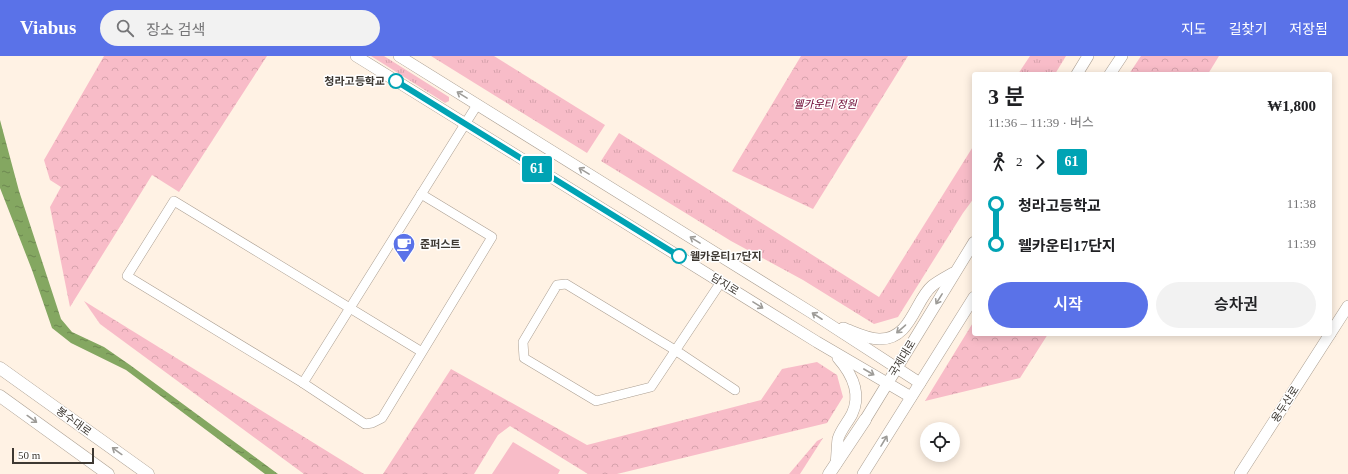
<!DOCTYPE html>
<html lang="ko">
<meta charset="utf-8">
<style>
:root{--surface:#fff;--page:#f2f2f2;--text:#202124;--muted:#757577;--accent:#5a72e8}
body{margin:0;font-family:"Times New Roman","Noto Sans KR",serif;background:var(--page);color:var(--text);height:100vh;display:flex;flex-direction:column;font-size:15px;white-space:nowrap}
*{box-sizing:border-box;margin:0}
p{font-size:13px;color:var(--muted)}
.icon{flex:none;width:22px;height:22px;fill:none;stroke:currentColor;stroke-width:2;stroke-linecap:round;stroke-linejoin:round}
.map{position:relative;flex:1;overflow:hidden}
.side{position:absolute;left:972px;top:16px;width:360px;height:264px;display:flex;flex-direction:column;background:var(--surface);border-radius:4px;box-shadow:0 2px 10px #0003}
.side>*{flex:none}
.badge{padding:0 8px;border-radius:3px;font-size:14px;line-height:26px}
.controls{position:absolute;left:920px;top:366px;display:grid;gap:8px}
.controls a{display:grid;place-items:center;width:40px;height:40px;border-radius:50%;background:var(--surface);box-shadow:0 2px 10px #0003;font-size:20px}
.scale{position:absolute;left:12px;bottom:10px;width:82px;box-sizing:border-box;padding-left:4px;border:2px solid #3d3832;border-top:0;font-size:11px;line-height:14px;white-space:nowrap;color:#3d3832;-webkit-text-stroke:3px #fff;paint-order:stroke}
.map>.badge{position:absolute;translate:-50% -50%;box-shadow:0 0 0 2px #fff}
.legs{display:flex;align-items:center;gap:6px;height:44px;padding:0 16px;font-size:13px}
.legs p{margin-inline-start:auto}
.head{display:flex;align-items:center;justify-content:space-between;height:68px;padding:0 16px}
h1{font-size:22px;font-weight:600;line-height:30px}
.button{display:flex;gap:8px;margin-top:auto;padding:8px 16px}
.button a{flex:1;height:46px;border-radius:24px;background:var(--accent);color:#fff;font-size:16px;font-weight:600;line-height:46px;text-align:center}
.button a+a{background:var(--page);color:var(--text)}
ul{padding:0 16px;list-style:none}
li{display:flex;align-items:center;gap:14px;height:40px;font-size:15px}
li i{display:grid;place-items:center;width:6px;height:100%;margin:0 5px;background:currentColor}
li i::after{content:'';width:10px;height:10px;margin:-5px;border:3px solid;border-radius:50%;background:var(--surface)}
li p{margin-inline-start:auto}
li:first-child i{background:linear-gradient(#0000 50%,currentColor 0)}
li:last-child i{background:linear-gradient(currentColor 50%,#0000 0)}
header{display:flex;align-items:center;gap:24px;box-sizing:border-box;height:56px;padding:0 20px;background:var(--accent);color:#fff}
header strong{font-size:19px}
nav{display:flex;gap:22px;margin-inline-start:auto;font-size:14px}
.search{width:280px;height:36px;background:var(--page);display:flex;align-items:center;gap:10px;box-sizing:border-box;padding:0 14px;border-radius:22px;color:var(--muted);font-size:15px}
.map>svg:first-child{display:block}
.grass{fill:url(#grass-tufts)}
.park{fill:url(#park-crowns)}
.pitch{fill:#f8bcc8}
.water{fill:url(#water-ripples)}
.lines{fill:none;stroke-linecap:round;stroke-linejoin:round}
.minor-casing{stroke:#ab9f92;stroke-width:10}
.tertiary-casing{stroke:#ab9f92;stroke-width:12}
.secondary-casing{stroke:#ab9f92;stroke-width:13}
.minor{stroke:#fff;stroke-width:9}
.tertiary{stroke:#fff;stroke-width:11}
.secondary{stroke:#fff;stroke-width:12}
.oneway{stroke:#9e9c98}
.line-1-casing{stroke:#fff;stroke-width:9}
.line-1{stroke:#00a3b4;stroke-width:6}
.stop-1-dot{fill:#fff;stroke:#00a3b4;stroke-width:2}
.labels{text-anchor:middle;dominant-baseline:central;stroke-width:3;stroke-linejoin:round;paint-order:stroke}
.stop-label{font-size:11px;font-weight:bold;fill:#3d3832;stroke:#fff;text-anchor:end}
.park-label{font-size:11px;font-style:italic;fill:#69012d;stroke:#fff}
.poi-label{font-size:11px;font-weight:bold;fill:#3d3832;stroke:#fff;text-anchor:start}
.street-label{font-size:11px;fill:#3d3832;stroke:#fff}
</style>
<header>
<strong>Viabus</strong>
<div class="search"><svg class="icon" aria-label="search" viewBox="0 0 24 24"><circle cx="10" cy="10" r="6"/><path d="M15 15l6 6"/></svg>장소 검색</div>
<nav><a>지도</a><a>길찾기</a><a>저장됨</a></nav>
</header>
<div class="map">
<svg width="1348" height="418" viewBox="0 0 1348 418">
<defs>
<pattern id="grass-tufts" width="24" height="20" patternUnits="userSpaceOnUse"><rect width="24" height="20" fill="#f8bcc8"/><path d="M3 7l-1-3M5 7V3M7 7l1-3M15 17l-1-3M17 17v-4M19 17l1-3" fill="none" stroke="#d6a2ac"/></pattern>
<pattern id="park-crowns" width="20" height="18" patternUnits="userSpaceOnUse"><rect width="20" height="18" fill="#f8bcc8"/><path d="M2 6a3 3 0 1 1 6 0M12 15a3 3 0 1 1 6 0" fill="none" stroke="#d6a2ac"/></pattern>
<pattern id="water-ripples" width="26" height="14" patternUnits="userSpaceOnUse"><rect width="26" height="14" fill="#84a761"/><path d="M2 4q2-2 4 0t4 0M15 11q2-2 4 0t4 0" fill="none" stroke="#6d8951"/></pattern>
</defs>
<rect width="100%" height="100%" fill="#fff2e4"/>
<!-- grass -->
<g class="grass">
<polygon points="371,0 384,0 449,41 449,45 445,47 442,45"/>
<polygon points="431,0 494,0 605,69 587,97"/>
<polygon points="1030,0 1066,0 1055,18 1018,18"/>
<polygon points="619,77 879,241 974,89 974,142 963,157 898,261 874,268 803,224 731,185 601,105"/>
</g>
<!-- park -->
<g class="park">
<polygon points="104,0 267,0 179,136 152,119 70,251 50,151 61,131 50,124 44,104"/>
<polygon points="801,0 908,0 813,153 732,115"/>
<polygon points="1141,0 1219,0 1208,18 1129,18"/>
<polygon points="84,245 364,418 304,418 100,268"/>
<polygon points="974,265 974,278 1048,278 1020,322 925,345"/>
<polygon points="817,306 837,319 843,341 827,367 617,418 588,418 510,370 498,379 474,418 383,418 451,313 587,389 761,344 782,313"/>
<polygon points="823,382 800,418 789,418 817,385"/>
</g>
<!-- pitch -->
<polygon class="pitch" points="513,386 560,414 558,418 492,418"/>
<!-- water -->
<polygon class="water" points="0,64 19,135 61,263 72,276 104,291 130,309 278,418 265,418 126,314 71,287 52,272 32,214 0,132"/>
<g class="lines">
<!-- minor casing -->
<g class="minor-casing">
<g id="minor">
<polyline points="421,138 492,181 382,362 372,367 365,368 303,327 127,220 174,145 422,296"/>
<polyline points="721,226 651,331 596,345 524,302 523,286 557,229 566,228 675,294 735,334"/>
<polyline points="303,327 477,49"/>
</g>
</g>
<!-- tertiary casing -->
<g class="tertiary-casing">
<g id="tertiary">
<polyline points="356,0 817,286 911,341"/>
<polyline points="399,0 812,257 920,327"/>
<polyline points="1077,18 1088,0"/>
<polyline points="1110,18 1122,0"/>
<path d="M843,272C854,276 867,283 879,283C911,284 915,244 932,230C938,225 946,221 953,217"/>
<polyline points="1330,278 1348,250"/>
<polyline points="865,364 974,186"/>
<path d="M836,408C837,400 837,391 838,383C840,375 848,366 852,358C862,337 852,318 838,302"/>
<polyline points="863,418 974,241"/>
<polyline points="1240,418 1330,278"/>
</g>
</g>
<!-- secondary casing -->
<g class="secondary-casing">
<g id="secondary">
<polyline points="0,312 148,418"/>
<polyline points="0,340 108,418"/>
<polyline points="829,418 865,364"/>
</g>
</g>
<!-- minor -->
<use href="#minor" class="minor"/>
<!-- tertiary -->
<use href="#tertiary" class="tertiary"/>
<!-- secondary -->
<use href="#secondary" class="secondary"/>
</g>
<!-- one-way arrows -->
<defs><path id="oneway-shaft" d="M-6 0H5M1.5-3L5.5 0L1.5 3" fill="none" stroke-width="1.6" stroke-linecap="round" stroke-linejoin="round"/></defs>
<g class="oneway">
<use href="#oneway-shaft" transform="translate(462 39) rotate(-148)"/>
<use href="#oneway-shaft" transform="translate(584 115) rotate(-149)"/>
<use href="#oneway-shaft" transform="translate(695 184) rotate(-148)"/>
<use href="#oneway-shaft" transform="translate(939 243) rotate(122)"/>
<use href="#oneway-shaft" transform="translate(758 249) rotate(32)"/>
<use href="#oneway-shaft" transform="translate(817 260) rotate(-147)"/>
<use href="#oneway-shaft" transform="translate(901 273) rotate(139)"/>
<use href="#oneway-shaft" transform="translate(869 316) rotate(30)"/>
<use href="#oneway-shaft" transform="translate(32 363) rotate(36)"/>
<use href="#oneway-shaft" transform="translate(884 385) rotate(-59)"/>
<use href="#oneway-shaft" transform="translate(117 395) rotate(-144)"/>
</g>
<g class="lines">
<!-- line-1 casing -->
<g class="line-1-casing">
<polyline id="line-1" points="396,25 679,200"/>
</g>
<!-- line-1 -->
<use href="#line-1" class="line-1"/>
</g>
<!-- icons -->
<defs>
<g id="cafe-pin" transform="scale(1.15)"><path d="M0 17L-7.5 6A9.5 9.5 0 1 1 7.5 6Z" fill="#5a72e8" stroke="#fff"/><path d="M-5.5-4.5H6V0H3Q3 3.5 0 3.5H-2.5Q-5.5 3.5-5.5 0ZM3-3.2v2h1.7v-2ZM-6 4.5H4V6H-6Z" fill="#fff"/></g>
</defs>
<g fill-rule="evenodd">
<use href="#cafe-pin" x="404" y="188"/>
</g>
<!-- markers -->
<g class="stop-1-dot">
<circle cx="396" cy="25" r="7"/>
<circle cx="679" cy="200" r="7"/>
</g>
<g class="labels">
<!-- stop labels -->
<g class="stop-label">
<text x="385" y="25">청라고등학교</text>
<text x="690" y="200" text-anchor="start">웰카운티17단지</text>
</g>
<!-- park labels -->
<g class="park-label">
<text x="825" y="48">웰카운티 정원</text>
</g>
<!-- poi labels -->
<g class="poi-label">
<text x="420" y="188">준퍼스트</text>
</g>
<!-- street labels -->
<g class="street-label">
<text transform="translate(725 228) rotate(32)">담지로</text>
<text transform="translate(902 302) rotate(-59)">국제대로</text>
<text transform="translate(1285 348) rotate(-57)">용두산로</text>
<text transform="translate(74 365) rotate(36)">봉수대로</text>
</g>
</g>
</svg>
<div class="controls">
<a><svg class="icon" aria-label="locate" viewBox="0 0 24 24"><circle cx="12" cy="12" r="6"/><path d="M12 2v4M12 18v4M2 12h4M18 12h4"/></svg></a>
</div>
<div class="scale">50 m</div>
<b class="badge" style="left:537px;top:113px;background:#00a3b4;color:#fff">61</b>
<section class="side">
<div class="head"><div><h1>3 분</h1><p>11:36 – 11:39 · 버스</p></div><b>₩1,800</b></div>
<div class="legs"><svg class="icon" aria-label="walk" viewBox="0 0 24 24"><circle cx="13" cy="4" r="2"/><path d="M13 8l-2 6 4 7M11 14l-3 7M7 12l3-4h3l4 4"/></svg>2<svg class="icon" aria-label="forward" viewBox="0 0 24 24"><path d="M9 5l7 7-7 7"/></svg><b class="badge" style="background:#00a3b4;color:#fff">61</b></div>
<ul>
<li><i style="color:#00a3b4"></i><b>청라고등학교</b><p>11:38</p></li>
<li><i style="color:#00a3b4"></i><b>웰카운티17단지</b><p>11:39</p></li>
</ul>
<div class="button"><a>시작</a><a>승차권</a></div>
</section>
</div>
